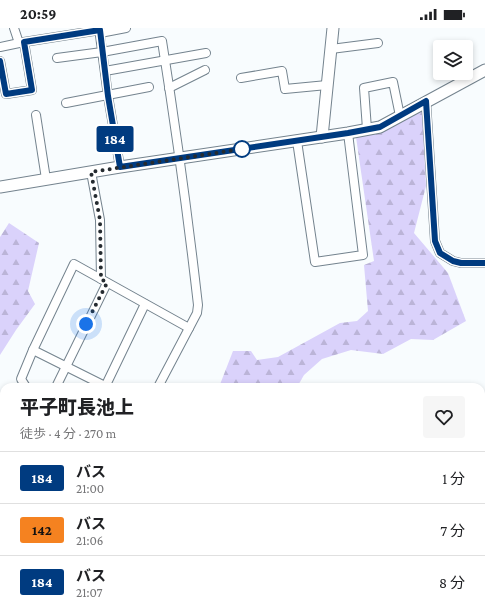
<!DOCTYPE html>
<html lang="ja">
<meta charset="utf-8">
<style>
:root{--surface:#fff;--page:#f6f6f6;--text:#202124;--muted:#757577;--line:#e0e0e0}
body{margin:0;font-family:"Crimson Pro","Noto Sans JP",serif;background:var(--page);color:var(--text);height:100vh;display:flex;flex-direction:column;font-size:15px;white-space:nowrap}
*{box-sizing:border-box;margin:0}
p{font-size:13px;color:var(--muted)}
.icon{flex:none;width:22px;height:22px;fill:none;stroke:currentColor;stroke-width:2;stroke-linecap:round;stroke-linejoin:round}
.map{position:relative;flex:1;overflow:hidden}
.drawer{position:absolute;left:0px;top:355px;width:485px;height:232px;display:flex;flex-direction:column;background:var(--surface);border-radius:12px 12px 0 0;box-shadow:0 2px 6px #0003}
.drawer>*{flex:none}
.badge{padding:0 8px;border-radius:3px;font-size:14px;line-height:26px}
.buttons{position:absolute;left:433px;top:12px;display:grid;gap:8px}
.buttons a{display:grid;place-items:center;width:40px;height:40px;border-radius:4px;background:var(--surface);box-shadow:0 2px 6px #0003;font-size:20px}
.you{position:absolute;width:20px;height:20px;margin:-10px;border:3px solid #fff;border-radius:50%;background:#1a73e8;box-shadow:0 0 0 6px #1a73e833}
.map>.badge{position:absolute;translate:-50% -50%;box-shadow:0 0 0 2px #fff}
.round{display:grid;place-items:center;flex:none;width:42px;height:42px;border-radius:4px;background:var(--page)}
.head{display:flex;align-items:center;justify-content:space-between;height:68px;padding:0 20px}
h1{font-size:19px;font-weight:800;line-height:30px}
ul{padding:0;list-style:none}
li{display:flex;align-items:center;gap:12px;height:52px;padding:0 20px;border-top:1px solid var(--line)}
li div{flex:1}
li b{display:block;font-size:15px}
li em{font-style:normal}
li .badge{min-width:44px;font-weight:700;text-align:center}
.status{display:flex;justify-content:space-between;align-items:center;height:28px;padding:0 20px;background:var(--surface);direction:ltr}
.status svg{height:11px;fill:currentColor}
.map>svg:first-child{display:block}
.forest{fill:url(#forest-firs)}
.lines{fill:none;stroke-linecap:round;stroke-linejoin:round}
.street-casing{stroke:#74838e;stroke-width:10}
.secondary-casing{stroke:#74838e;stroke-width:13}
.street{stroke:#fff;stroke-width:8}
.secondary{stroke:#fff;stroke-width:11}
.line-casing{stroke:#fff;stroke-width:9}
.line{stroke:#003b80;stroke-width:6}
.walk{stroke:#252b30;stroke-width:4;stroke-dasharray:0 7.2}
.stop-dot{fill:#fff;stroke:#003b80;stroke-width:2}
</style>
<div class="status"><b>20:59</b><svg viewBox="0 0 49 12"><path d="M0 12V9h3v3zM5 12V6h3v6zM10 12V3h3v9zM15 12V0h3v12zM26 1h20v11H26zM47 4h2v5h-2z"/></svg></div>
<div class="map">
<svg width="485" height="587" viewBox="0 0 485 587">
<defs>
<pattern id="forest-firs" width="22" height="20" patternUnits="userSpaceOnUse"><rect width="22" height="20" fill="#dad2fb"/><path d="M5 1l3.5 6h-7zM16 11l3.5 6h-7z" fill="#bbb4d7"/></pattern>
</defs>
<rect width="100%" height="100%" fill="#f8fcfe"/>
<!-- forest -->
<g class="forest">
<polygon points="422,80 426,158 414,205 448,245 466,293 433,312 411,311 383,326 351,322 322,331 304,347 297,359 219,359 233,323 251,323 257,332 278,329 340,295 357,293 368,283 364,237 374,233 356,109"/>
<polygon points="9,195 39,215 28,263 35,276 16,302 0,327 0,209"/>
<polygon points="0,366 3,377 4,379 4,423 0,422"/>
<polygon points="485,481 485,573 481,572 481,482"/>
<polygon points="73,583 131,583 131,587 70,587"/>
<polygon points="328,583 386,583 378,587 335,587"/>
</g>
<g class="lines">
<!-- street casing -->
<g class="street-casing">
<g id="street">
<polyline points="14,0 19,15"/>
<polyline points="99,0 108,68 120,139"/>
<polyline points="100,5 126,0"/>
<polyline points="0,19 24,14 100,2"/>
<polyline points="331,21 378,15"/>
<path d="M57,30L102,24L162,13C176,101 188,189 198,277L197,285L158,359"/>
<polyline points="0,33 6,66 32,62 24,14"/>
<polyline points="105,43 206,25"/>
<polyline points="241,50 282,43 285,61 327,57"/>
<polyline points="169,60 205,42"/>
<polyline points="426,73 435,213 440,225 453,233 461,235 485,235"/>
<polyline points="66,75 149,59"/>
<polyline points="36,87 46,151"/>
<polyline points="367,101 364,60 393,54 400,88"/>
<polyline points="297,113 315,234 363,227 348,105"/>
<polyline points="91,144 100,192 101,251"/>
<polyline points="33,322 107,359"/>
<polyline points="26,359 21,351 33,322 74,236 189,300"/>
<polyline points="56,359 107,255"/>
<polyline points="105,359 145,276"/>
<polyline points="0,548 4,549"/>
</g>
</g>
<!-- secondary casing -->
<g class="secondary-casing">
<g id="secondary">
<polyline points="322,109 333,0"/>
<polyline points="0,159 120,139 348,105 380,99 485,42"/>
<polyline points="137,583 138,586 140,587 144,586 149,583"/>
<polyline points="303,583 314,587"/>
</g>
</g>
<!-- street -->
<use href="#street" class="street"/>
<!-- secondary -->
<use href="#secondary" class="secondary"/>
</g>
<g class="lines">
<!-- line casing -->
<g class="line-casing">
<polyline id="line" points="0,33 6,66 32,62 24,14 100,2 108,68 120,139 348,105 380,99 426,73 435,213 440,225 453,233 461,235 485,235"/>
</g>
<!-- line -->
<use href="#line" class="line"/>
<!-- walk -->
<polyline class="walk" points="86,296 107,255 101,251 100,192 91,144 242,121"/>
</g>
<!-- markers -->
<circle class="stop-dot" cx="242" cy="121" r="8"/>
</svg>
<div class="buttons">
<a><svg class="icon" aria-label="layers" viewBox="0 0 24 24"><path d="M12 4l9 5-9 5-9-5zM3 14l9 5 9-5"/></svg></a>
</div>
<div class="you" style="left:86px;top:296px"></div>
<b class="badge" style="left:115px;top:111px;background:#003b80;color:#fff">184</b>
<section class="drawer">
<div class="head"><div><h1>平子町長池上</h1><p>徒歩 · 4 分 · 270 m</p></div><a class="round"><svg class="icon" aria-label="heart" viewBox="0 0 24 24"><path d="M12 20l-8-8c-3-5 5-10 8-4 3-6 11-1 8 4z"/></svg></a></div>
<ul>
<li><span class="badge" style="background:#003b80;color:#fff">184</span><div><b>バス</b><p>21:00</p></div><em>1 分</em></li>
<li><span class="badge" style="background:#f58220;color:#111">142</span><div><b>バス</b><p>21:06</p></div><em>7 分</em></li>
<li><span class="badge" style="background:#003b80;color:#fff">184</span><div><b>バス</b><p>21:07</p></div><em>8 分</em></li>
</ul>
</section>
</div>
